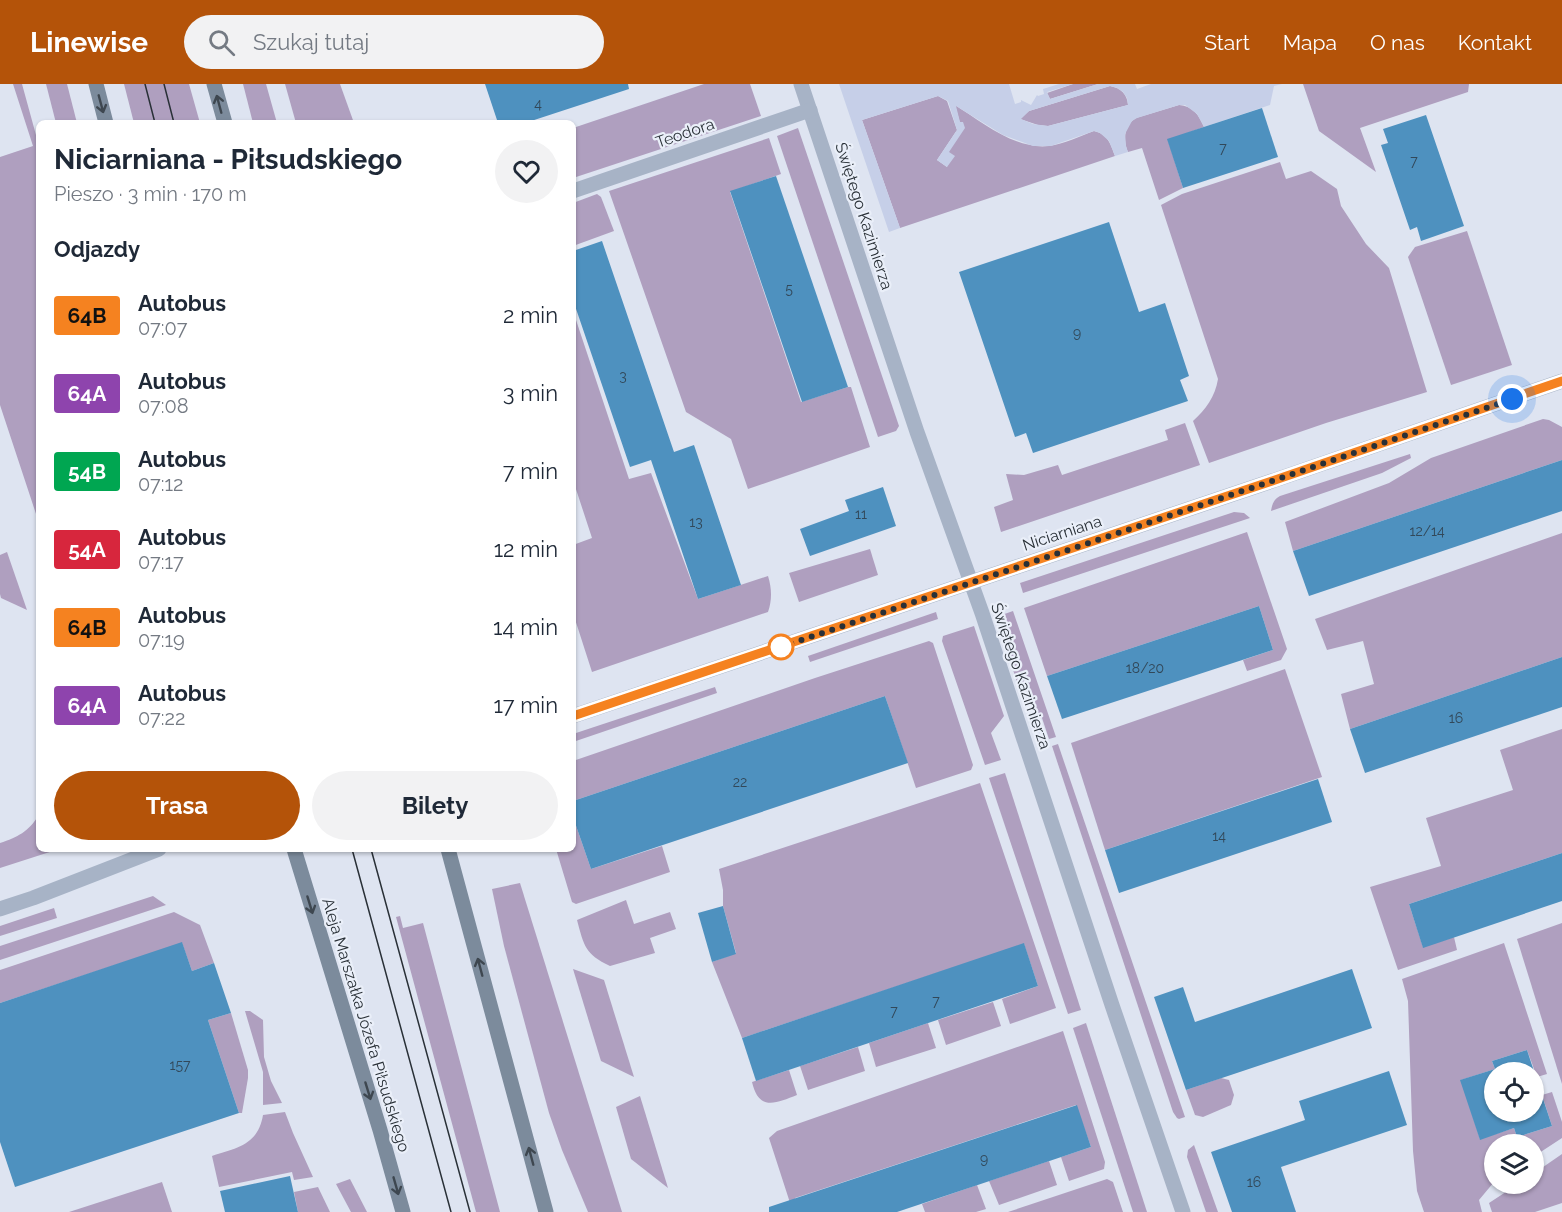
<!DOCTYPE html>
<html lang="pl">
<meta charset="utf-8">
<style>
:root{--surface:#fff;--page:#f2f2f3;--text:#1f2937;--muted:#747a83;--accent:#b45309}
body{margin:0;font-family:Raleway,sans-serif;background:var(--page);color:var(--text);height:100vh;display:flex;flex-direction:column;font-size:22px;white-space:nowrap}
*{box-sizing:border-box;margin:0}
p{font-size:20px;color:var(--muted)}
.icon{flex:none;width:33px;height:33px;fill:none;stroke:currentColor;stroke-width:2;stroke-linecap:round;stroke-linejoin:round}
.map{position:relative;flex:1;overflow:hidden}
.details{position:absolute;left:36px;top:36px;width:540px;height:732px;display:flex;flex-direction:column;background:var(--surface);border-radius:9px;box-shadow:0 2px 4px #0004}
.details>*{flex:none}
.badge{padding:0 12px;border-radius:4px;font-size:21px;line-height:39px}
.controls{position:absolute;left:1484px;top:978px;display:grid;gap:12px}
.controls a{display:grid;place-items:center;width:60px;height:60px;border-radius:50%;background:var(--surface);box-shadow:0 2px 4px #0004;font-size:30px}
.you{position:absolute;width:30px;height:30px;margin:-15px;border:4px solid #fff;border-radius:50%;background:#1a73e8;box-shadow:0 0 0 9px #1a73e833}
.map>.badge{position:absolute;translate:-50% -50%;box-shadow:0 0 0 3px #fff}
h2{padding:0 18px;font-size:22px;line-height:54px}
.round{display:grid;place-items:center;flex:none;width:63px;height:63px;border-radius:32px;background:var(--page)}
.headline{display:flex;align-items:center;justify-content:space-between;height:102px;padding:0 18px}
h1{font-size:28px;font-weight:700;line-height:45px}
.button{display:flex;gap:12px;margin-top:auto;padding:12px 18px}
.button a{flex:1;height:69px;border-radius:36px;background:var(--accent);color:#fff;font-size:24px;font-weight:700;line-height:69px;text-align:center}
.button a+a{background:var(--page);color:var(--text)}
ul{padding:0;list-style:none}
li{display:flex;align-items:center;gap:18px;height:78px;padding:0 18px}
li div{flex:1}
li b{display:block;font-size:22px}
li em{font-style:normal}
li .badge{min-width:66px;font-weight:700;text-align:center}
header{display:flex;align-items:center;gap:36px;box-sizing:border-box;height:84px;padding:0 30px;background:var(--accent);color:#fff}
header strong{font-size:28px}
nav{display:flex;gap:33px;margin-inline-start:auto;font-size:21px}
.search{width:420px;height:54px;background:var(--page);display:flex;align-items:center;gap:15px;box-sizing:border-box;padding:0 21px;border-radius:33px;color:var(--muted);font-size:22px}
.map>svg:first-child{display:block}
.green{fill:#af9fbf}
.plaza{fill:#c6cfe8;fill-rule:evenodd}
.building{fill:#4e91bf;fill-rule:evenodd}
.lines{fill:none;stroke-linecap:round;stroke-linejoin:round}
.minor{stroke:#a7b3c6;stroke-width:15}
.tertiary{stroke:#a7b3c6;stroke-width:15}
.secondary{stroke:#7c8b9c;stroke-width:15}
.tram{stroke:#293037;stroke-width:1.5}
.oneway{stroke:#3e4750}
.line-casing{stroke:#fff;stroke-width:14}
.line{stroke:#f58220;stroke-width:9}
.walk{stroke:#293037;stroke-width:6;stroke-dasharray:0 10.8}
.stop-dot{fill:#fff;stroke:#f58220;stroke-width:3}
.labels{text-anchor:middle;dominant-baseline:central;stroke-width:4.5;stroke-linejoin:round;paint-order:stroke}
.number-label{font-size:14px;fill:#324859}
.street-label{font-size:16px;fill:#293037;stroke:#eaeff9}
</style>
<header>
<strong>Linewise</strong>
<div class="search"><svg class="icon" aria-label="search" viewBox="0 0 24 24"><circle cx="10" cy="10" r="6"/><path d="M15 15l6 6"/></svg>Szukaj tutaj</div>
<nav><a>Start</a><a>Mapa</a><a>O nas</a><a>Kontakt</a></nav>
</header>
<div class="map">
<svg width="1562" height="1128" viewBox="0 0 1562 1128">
<rect width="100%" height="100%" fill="#dee4f1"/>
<!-- green -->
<g class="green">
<polygon points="13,0 22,0 39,62 39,439 0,321 0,73 33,62"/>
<polygon points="46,0 67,0 77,39 56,39"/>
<polygon points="124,0 189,0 200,39 134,39"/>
<polygon points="243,0 266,0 277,39 253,39"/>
<polygon points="285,0 340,0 354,39 296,39"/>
<polygon points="704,0 750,0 761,32 573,94 573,44"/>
<polygon points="1073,0 1098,0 1050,15 1047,9"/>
<polygon points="1303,0 1469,0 1468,8 1360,44 1376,88 1319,47"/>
<path d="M1110,2C1121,4 1127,10 1128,21L1048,42L1038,41L1020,35L1029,27Z"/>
<path d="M938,12L947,17L957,46L937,76L947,83L948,68L960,39L955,21C982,38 1015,66 1049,62C1064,60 1080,52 1094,47C1108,50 1111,61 1115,72L900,144L862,36Z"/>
<path d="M1179,21C1193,22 1199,31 1204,43L1168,56L1183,104L1159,116L1142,64L1128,68C1123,56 1124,41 1136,34Z"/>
<polygon points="798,44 899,342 896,347 878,353 777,52"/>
<polygon points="769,54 781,90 730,108 801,318 848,303 851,303 870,363 748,405 731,355 686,328 609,107"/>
<path d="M1280,78L1286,95L1311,87L1337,105L1341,122L1366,160L1389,184L1427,308L1326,339L1209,379L1193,337C1206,325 1215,313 1218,295L1161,121L1182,110Z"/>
<polygon points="597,110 601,113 614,147 573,162 573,119"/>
<polygon points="1467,147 1512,281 1451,301 1408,173 1415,163"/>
<path d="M573,227L629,395L651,389L698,515L768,492C772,505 772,516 768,528L592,588L573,529V461L592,454L573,396Z"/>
<polygon points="1543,335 1549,336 1562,343 1562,376 1293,467 1285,438 1389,399 1431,374"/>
<polygon points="1185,339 1200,381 1001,448 994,423 1013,416 1006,390 1024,391 1058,381 1062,391 1168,356 1165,346"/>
<path d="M1410,370L1411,374L1382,389L1271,427C1272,420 1274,415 1280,412Z"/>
<polygon points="1234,428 1244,429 1250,434 1023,509 1020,499"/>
<polygon points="1247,448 1287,565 1281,576 1247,587 1243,576 1273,566 1259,522 1047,592 1024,524"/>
<polygon points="1562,449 1562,573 1350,645 1341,610 1374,600 1363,557 1327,566 1315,535"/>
<polygon points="870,465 878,491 799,518 789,489"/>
<polygon points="7,468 27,526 1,514 0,510 0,471"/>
<polygon points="1013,527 1056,653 1049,655 1041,631 1025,623 996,533"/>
<polygon points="936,528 938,535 810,578 808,572"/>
<polygon points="974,542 1004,632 991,649 1001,676 985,681 942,557 943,552"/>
<polygon points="929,557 933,559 973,681 971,686 916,704 885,612 573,717 573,677 815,594"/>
<polygon points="1285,585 1322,693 1105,766 1071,659"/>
<polygon points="715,603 717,609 573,658 573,650"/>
<polygon points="1562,645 1562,769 1409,820 1423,863 1454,853 1457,866 1398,886 1370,803 1441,782 1426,734 1513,706 1500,666"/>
<polygon points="1058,660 1185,1033 1179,1035 1177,1034 1173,1028 1052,662"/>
<polygon points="1005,689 1081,926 1068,930 989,694"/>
<polygon points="980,699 1056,924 1010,940 1002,915 1038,902 1024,860 742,954 712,878 736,869 723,822 723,806 719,785"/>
<path d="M39,731V765H59L0,784V759C18,753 28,748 39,731Z"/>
<polygon points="573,733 591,785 662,762 670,788 576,820 572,818 556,765 573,765"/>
<polygon points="520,799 622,1128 588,1128 562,1066 549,1029 504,862 492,805"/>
<polygon points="153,812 166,821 0,876 0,862"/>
<path d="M626,816L634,840L670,828L676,845L650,854L655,869L610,882C585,870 584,862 577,836Z"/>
<polygon points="54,824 57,834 0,852 0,842"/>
<polygon points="174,828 200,841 214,879 192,887 182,859 0,919 0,886"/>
<polygon points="400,832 403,844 423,839 500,1128 476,1128 396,833"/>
<polygon points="1562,839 1562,1000 1517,855"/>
<polygon points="1504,859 1547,990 1537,993 1527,966 1492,977 1495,985 1461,996 1480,1055 1514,1044 1517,1053 1552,1042 1542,1011 1552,1008 1562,1038 1562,1054 1533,1073 1533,1060 1494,1060 1494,1098 1479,1116 1482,1128 1424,1128 1417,1107 1413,1067 1408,917 1402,895"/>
<polygon points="573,885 604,896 634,993 601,977"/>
<polygon points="993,918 1001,942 946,961 938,936"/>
<polygon points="245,927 250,927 263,936 264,973 271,997 282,1019 263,1021 263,988"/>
<polygon points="231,929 248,986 248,994 242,1029 239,1029 208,936"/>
<polygon points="928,939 936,964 876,983 869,959"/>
<polygon points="1086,939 1147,1128 1133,1128 1073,944"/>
<polygon points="1063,947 1105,1078 1104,1085 1069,1097 1061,1073 1091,1063 1076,1021 795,1114 793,1128 769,1054 777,1047"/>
<polygon points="858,963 865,987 808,1006 800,982"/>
<path d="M789,986L797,1011C776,1019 759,1028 752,998Z"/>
<polygon points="1221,994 1229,996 1234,1011 1231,1021 1203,1033 1195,1031 1186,1006"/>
<polygon points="640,1012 668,1104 631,1075 616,1023"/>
<path d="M285,1028L293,1049L313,1093L294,1096L292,1088L219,1103L212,1072C237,1064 258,1061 263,1031Z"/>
<polygon points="1194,1061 1218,1128 1206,1128 1187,1073 1188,1066"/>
<polygon points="1562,1070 1562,1119 1535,1128 1492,1128 1489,1119 1518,1100 1533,1100 1533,1090"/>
<polygon points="1049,1077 1057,1101 999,1121 989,1097"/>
<polygon points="350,1095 367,1128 351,1128 336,1100"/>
<polygon points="1107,1095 1113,1098 1123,1128 1008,1128"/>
<polygon points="162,1098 172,1128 69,1128"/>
<polygon points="977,1101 986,1125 976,1128 925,1128 922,1120"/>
<polygon points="318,1103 330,1128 298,1128 294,1108"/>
</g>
<!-- plaza -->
<path class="plaza" d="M839,0H1009L1015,20L1021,18V16L1031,21L1037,11L1038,12L1044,10L1043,5L1059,0H1073L1047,8L1050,15L1098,0H1135L1137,5L1151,0H1282L1274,2L1270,21L1204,43L1197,30L1185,21H1179L1137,34L1132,37L1125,50L1126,62L1128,68L1115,72L1109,57L1100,49L1094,47L1051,62H1033L1003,51L956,22L960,38H963L965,44L949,68L955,72L947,83L937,76L957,46L948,17L938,12L862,36L900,144L889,148ZM1110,2L1117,4L1123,8L1127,14L1128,21L1048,42L1033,40L1021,35L1029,27Z"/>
<!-- building -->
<g class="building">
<polygon points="485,0 628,0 629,5 525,39 498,39"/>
<polygon points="1262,24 1278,73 1183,104 1167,55"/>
<polygon points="1426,31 1464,142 1421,157 1417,143 1410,146 1381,61 1388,59 1383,45"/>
<polygon points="776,92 848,303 802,318 730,107"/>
<polygon points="1109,138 1139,228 1165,219 1189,292 1180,296 1188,317 1033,369 1026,349 1015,353 959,188"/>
<polygon points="602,157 674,368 694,361 741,501 698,515 651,376 630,383 573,216 573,167"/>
<polygon points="1562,376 1562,427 1309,512 1293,467"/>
<polygon points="883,403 896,442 810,472 800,445 849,427 845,416"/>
<polygon points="1259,522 1273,566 1062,635 1047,592"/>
<polygon points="1562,573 1562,623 1365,689 1350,645"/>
<polygon points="885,612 908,679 591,785 573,733 573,717"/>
<polygon points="1318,695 1332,738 1119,809 1105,766"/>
<polygon points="1562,769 1562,817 1423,864 1409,820"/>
<polygon points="723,822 736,870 712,878 698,829"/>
<polygon points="182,858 192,887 214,879 231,929 208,936 239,1029 15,1103 0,1058 0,919"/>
<polygon points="1024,859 1038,902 756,997 742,954"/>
<polygon points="1352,885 1372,944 1186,1006 1154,913 1183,903 1195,938"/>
<path d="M1527,966L1552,1042L1517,1053L1514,1044L1480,1056L1460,996L1495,985L1492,977ZM1494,988H1533V1028H1494Z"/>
<polygon points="1389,987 1407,1041 1281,1083 1296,1128 1232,1128 1211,1068 1305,1036 1299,1017"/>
<polygon points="1077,1021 1091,1063 897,1128 769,1128 769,1123"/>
<polygon points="290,1092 298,1128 225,1128 220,1107"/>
</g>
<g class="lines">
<!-- minor -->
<g class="minor">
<polyline points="801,0 917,348 982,529 1112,921 1183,1128"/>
<polyline points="573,107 810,26"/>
</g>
<!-- tertiary -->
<g class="tertiary">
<polyline points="573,632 1275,396 1562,297"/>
<polyline points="0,825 33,814 159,765"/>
</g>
<!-- secondary -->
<g class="secondary">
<polyline points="96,0 106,39"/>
<polyline points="214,0 225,39"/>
<polyline points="294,765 380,1046 403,1128"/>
<polyline points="448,765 546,1128"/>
</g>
<!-- tram -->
<g class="tram">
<polyline points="145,0 155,39"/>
<polyline points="164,0 174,39"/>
<polyline points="352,765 451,1128"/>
<polyline points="371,765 470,1128"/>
</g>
</g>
<!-- one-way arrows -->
<defs><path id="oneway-shaft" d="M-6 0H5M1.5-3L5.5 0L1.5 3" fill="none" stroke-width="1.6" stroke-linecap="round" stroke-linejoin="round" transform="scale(1.5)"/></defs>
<g class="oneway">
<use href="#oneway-shaft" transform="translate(101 20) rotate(75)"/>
<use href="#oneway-shaft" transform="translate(219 20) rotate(-105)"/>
<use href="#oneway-shaft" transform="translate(310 821) rotate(73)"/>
<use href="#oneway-shaft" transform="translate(480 883) rotate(-105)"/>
<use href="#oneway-shaft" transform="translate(368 1007) rotate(73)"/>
<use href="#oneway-shaft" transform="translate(531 1072) rotate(-105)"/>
<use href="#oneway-shaft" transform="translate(396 1102) rotate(74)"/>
</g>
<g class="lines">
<!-- line casing -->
<g class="line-casing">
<polyline id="line" points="573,632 1275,396 1562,297"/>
</g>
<!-- line -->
<use href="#line" class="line"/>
<!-- walk -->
<polyline class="walk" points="781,563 1275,396 1512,315"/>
</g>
<!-- markers -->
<circle class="stop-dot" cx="781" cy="563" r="12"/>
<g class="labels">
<!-- number labels -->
<g class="number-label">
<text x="538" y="20">4</text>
<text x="1223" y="64">7</text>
<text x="1414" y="77">7</text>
<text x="789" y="205">5</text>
<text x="1077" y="249">9</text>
<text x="623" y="292">3</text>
<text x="861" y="430">11</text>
<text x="696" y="438">13</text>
<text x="1427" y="447">12/14</text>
<text x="1145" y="584">18/20</text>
<text x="1456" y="634">16</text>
<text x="740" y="698">22</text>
<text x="1219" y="752">14</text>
<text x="936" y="917">7</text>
<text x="894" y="927">7</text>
<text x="180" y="981">157</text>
<text x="984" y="1075">9</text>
<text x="1254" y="1098">16</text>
</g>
<!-- street labels -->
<g class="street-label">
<text transform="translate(685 49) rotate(-19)">Teodora</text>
<text transform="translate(864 132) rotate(72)">Świętego Kazimierza</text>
<text transform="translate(1062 449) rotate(-18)">Niciarniana</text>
<text transform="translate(1021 592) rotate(71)">Świętego Kazimierza</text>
<text transform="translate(366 941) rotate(73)">Aleja Marszałka Józefa Piłsudskiego</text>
</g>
</g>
</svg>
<div class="controls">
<a><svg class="icon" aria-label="locate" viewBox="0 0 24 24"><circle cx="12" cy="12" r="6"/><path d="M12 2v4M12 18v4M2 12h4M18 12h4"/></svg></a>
<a><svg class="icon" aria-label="layers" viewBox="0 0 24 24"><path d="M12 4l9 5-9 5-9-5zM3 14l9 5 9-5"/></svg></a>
</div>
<div class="you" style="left:1512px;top:315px"></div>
<section class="details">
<div class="headline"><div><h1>Niciarniana - Piłsudskiego</h1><p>Pieszo · 3 min · 170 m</p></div><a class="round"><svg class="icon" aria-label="heart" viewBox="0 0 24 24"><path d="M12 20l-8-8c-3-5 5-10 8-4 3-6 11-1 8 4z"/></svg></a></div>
<h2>Odjazdy</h2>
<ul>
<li><span class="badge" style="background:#f58220;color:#111">64B</span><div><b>Autobus</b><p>07:07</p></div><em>2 min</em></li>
<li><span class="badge" style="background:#8e44ad;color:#fff">64A</span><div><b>Autobus</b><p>07:08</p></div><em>3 min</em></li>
<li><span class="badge" style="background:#00a651;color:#fff">54B</span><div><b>Autobus</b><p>07:12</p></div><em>7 min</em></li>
<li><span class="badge" style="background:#d7263d;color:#fff">54A</span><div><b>Autobus</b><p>07:17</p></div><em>12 min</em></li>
<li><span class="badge" style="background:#f58220;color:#111">64B</span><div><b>Autobus</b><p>07:19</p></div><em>14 min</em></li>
<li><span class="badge" style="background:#8e44ad;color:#fff">64A</span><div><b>Autobus</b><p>07:22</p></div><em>17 min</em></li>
</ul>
<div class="button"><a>Trasa</a><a>Bilety</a></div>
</section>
</div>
